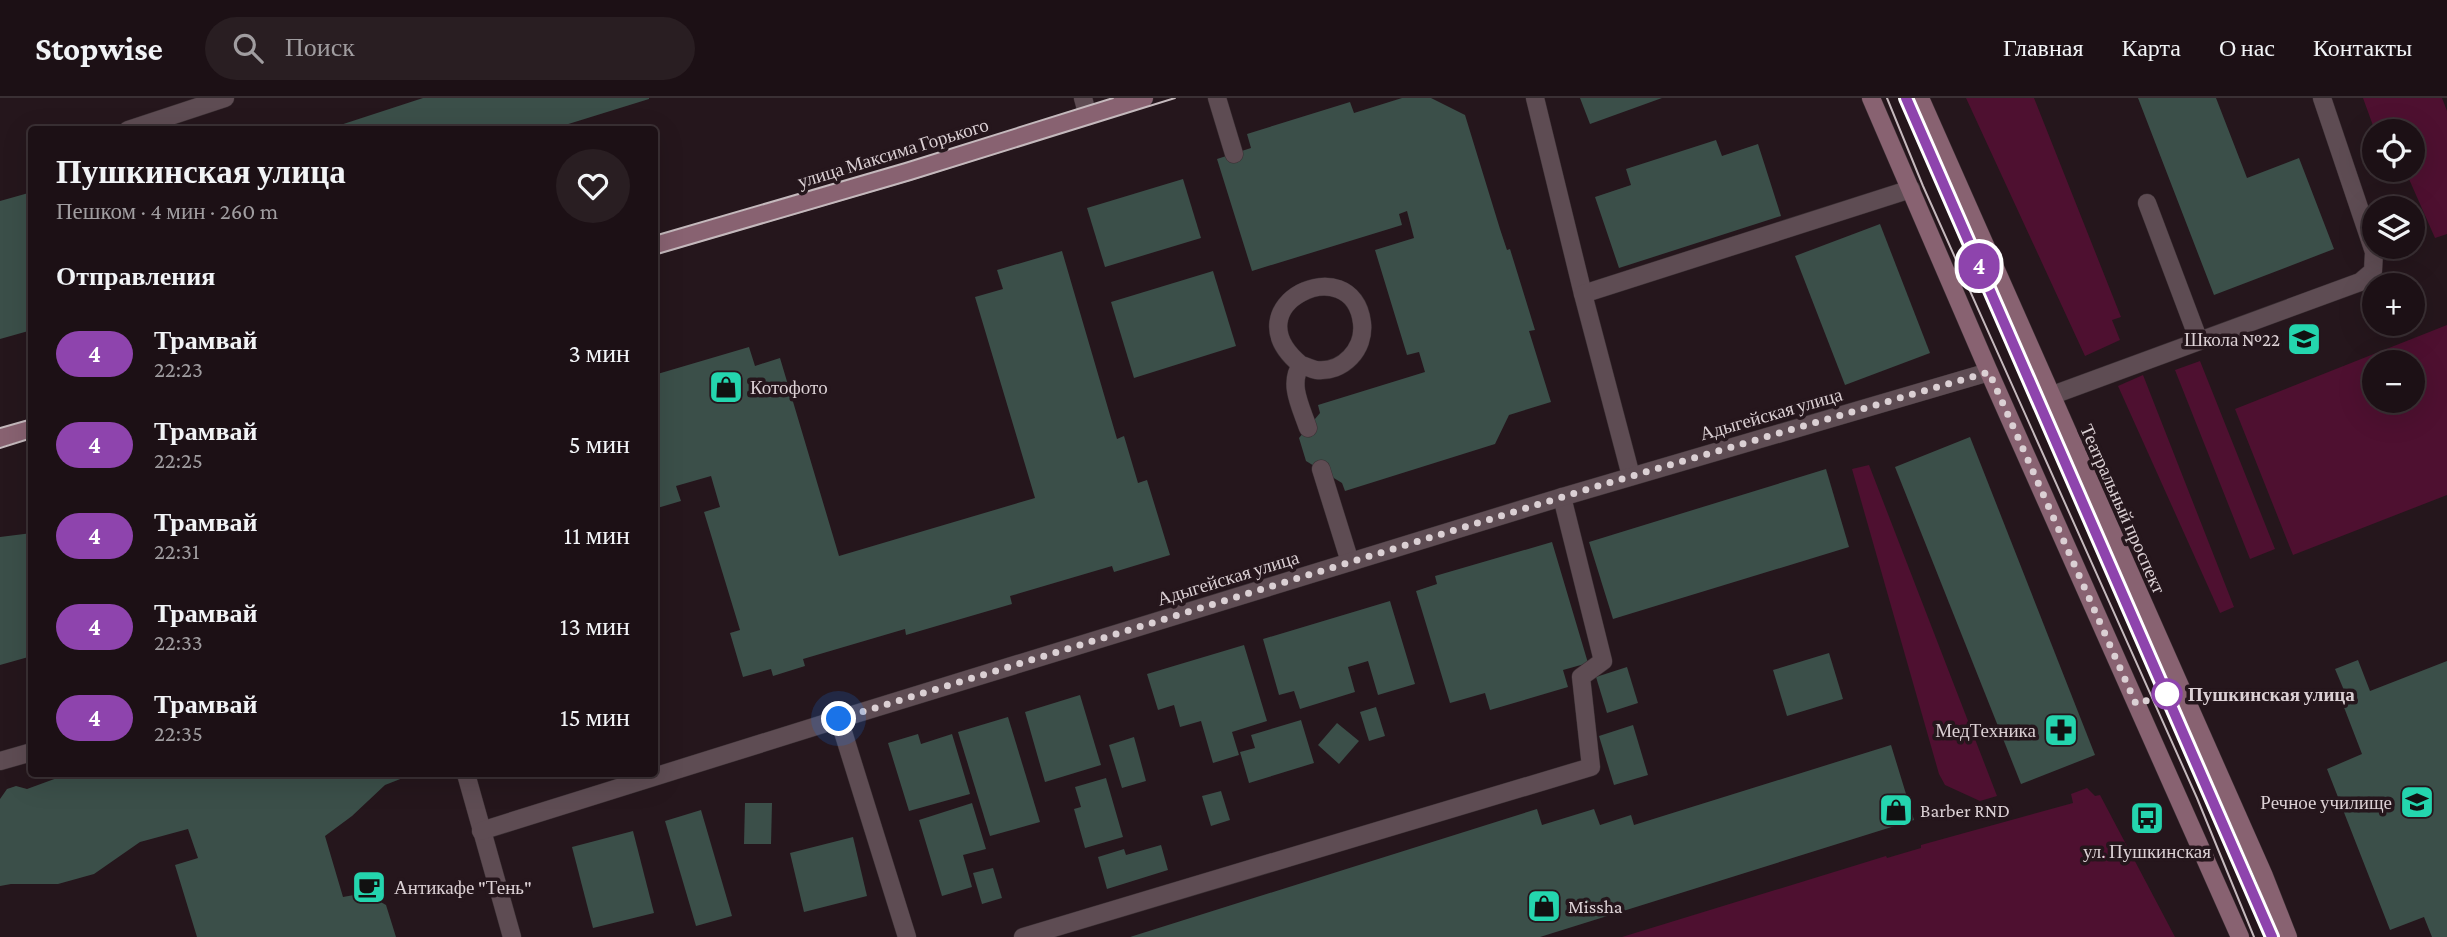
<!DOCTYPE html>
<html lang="ru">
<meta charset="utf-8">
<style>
:root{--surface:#1c1015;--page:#291e22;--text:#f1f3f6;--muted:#a09da0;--line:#3a3034}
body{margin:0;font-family:"Crimson Pro",serif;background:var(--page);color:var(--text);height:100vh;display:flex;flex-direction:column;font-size:26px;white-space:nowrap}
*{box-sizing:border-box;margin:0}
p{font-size:23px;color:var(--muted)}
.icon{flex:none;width:38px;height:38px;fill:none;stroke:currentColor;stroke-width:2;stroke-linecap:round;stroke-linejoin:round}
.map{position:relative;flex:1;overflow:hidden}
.panel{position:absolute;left:28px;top:28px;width:630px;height:651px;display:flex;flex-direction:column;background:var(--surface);border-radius:7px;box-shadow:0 7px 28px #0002,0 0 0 2px var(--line)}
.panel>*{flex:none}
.badge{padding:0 14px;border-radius:23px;font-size:24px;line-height:46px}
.fabs{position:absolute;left:2362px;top:21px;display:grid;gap:14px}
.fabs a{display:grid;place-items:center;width:63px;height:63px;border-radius:50%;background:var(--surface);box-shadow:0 7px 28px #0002,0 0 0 2px var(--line);font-size:35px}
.you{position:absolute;width:35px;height:35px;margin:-18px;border:5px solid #fff;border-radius:50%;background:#1a73e8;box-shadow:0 0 0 10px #1a73e833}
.map>.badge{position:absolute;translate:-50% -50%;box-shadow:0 0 0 4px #fff}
h2{padding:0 28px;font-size:26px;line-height:63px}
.round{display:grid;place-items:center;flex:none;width:74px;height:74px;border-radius:37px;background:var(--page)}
.headline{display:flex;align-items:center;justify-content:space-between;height:119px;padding:0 28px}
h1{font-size:33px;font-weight:700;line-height:52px}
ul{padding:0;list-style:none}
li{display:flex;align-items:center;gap:21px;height:91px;padding:0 28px}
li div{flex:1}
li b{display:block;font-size:26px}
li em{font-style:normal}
li .badge{min-width:77px;font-weight:700;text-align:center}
header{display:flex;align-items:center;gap:42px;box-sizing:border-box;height:98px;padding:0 35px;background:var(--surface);border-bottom:2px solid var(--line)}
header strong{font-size:33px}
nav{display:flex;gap:38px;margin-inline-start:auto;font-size:24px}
.search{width:490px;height:63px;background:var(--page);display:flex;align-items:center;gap:18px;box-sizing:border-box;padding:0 24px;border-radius:38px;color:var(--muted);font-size:26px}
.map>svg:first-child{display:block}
.green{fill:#4e1030;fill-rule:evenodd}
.building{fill:#3b4f49}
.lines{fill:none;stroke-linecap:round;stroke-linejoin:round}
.service-casing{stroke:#3b3034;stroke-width:19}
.minor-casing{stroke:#3b3034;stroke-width:19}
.secondary-casing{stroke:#3b3034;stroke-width:19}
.service{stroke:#5e4c53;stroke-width:18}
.minor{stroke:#5e4c53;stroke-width:18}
.secondary{stroke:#886271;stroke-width:18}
.tram{stroke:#c5b9bd;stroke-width:2}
.line-casing{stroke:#fff;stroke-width:16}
.line{stroke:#8e44ad;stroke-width:10}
.walk{stroke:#dbd0d4;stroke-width:7;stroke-dasharray:0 12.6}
.stop-dot{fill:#fff;stroke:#8e44ad;stroke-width:3.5}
.labels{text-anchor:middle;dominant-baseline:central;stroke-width:7;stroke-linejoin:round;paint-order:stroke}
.street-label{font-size:19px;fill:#dbd0d4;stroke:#25161c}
.poi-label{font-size:19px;fill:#dbd0d4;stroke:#25161c;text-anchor:start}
.stop-label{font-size:19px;font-weight:bold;fill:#dbd0d4;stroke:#25161c;text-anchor:start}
</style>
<header>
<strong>Stopwise</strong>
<div class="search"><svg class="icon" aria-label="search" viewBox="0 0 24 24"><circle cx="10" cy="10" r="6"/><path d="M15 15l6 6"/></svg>Поиск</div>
<nav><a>Главная</a><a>Карта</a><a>О нас</a><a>Контакты</a></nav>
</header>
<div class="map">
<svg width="2447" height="839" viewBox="0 0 2447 839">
<rect width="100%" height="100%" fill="#25161c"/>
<!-- green -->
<g class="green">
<polygon points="1966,0 2034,0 2121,219 2112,222 2120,242 2085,258"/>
<polygon points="2363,0 2442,0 2447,13 2447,136 2435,140 2405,72 2413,72 2413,33 2375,33"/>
<path d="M2447,227V397L2293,457L2235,311ZM2375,264H2413V303H2375Z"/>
<polygon points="2200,263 2275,451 2250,461 2175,272"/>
<polygon points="2143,277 2234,509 2220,515 2118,288"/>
<polygon points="1869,367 1997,698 1980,703 1945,687 1939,676 1852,371"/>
<polygon points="2087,690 2095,698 2100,697 2175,839 1622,839 1886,758 1887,760 1921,750 1921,747 2073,705 2071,696"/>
</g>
<!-- building -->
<g class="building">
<polygon points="423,0 649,0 649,1 549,32 325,32"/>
<polygon points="1402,0 1431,0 1465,17 1500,131 1507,152 1510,151 1535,232 1529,233 1551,304 1509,317 1495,346 1345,393 1342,385 1306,363 1299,340 1320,315 1318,307 1425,274 1419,254 1407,257 1375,152 1414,140 1407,113 1399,116 1402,127 1252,173 1217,61 1251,50 1247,36 1350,4 1354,15"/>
<polygon points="1580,0 1662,0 1590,26"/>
<polygon points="2138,0 2216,0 2247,80 2299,60 2334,151 2214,197"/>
<polygon points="1716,42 1722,58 1758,46 1781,118 1619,170 1595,99 1631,87 1626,71"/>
<polygon points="1183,81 1201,140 1105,169 1087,110"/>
<polygon points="32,94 32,232 0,241 0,103"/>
<polygon points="1880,126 1930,255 1845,287 1795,158"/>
<polygon points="1062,153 1117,341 1124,338 1138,385 1147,382 1170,457 1114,474 1112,468 1010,498 1012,506 906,537 905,531 803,561 805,568 773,578 771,571 743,579 730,535 740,532 704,414 720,409 711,378 676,388 681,403 654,411 654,277 749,249 755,268 780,260 839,458 1035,400 975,199 1003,191 997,172"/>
<polygon points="1213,173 1236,248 1134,280 1111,204"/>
<polygon points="1970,339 2095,657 2021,686 1895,369"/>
<polygon points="1826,371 1849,449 1613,521 1589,444"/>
<polygon points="32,435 32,558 0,567 0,439"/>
<polygon points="1552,444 1588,565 1563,572 1568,589 1490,612 1485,595 1450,605 1416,493 1437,486 1435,478"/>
<polygon points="1390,503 1415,586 1378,597 1368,563 1348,569 1355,594 1300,611 1294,593 1279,597 1263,541"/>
<polygon points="1244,547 1267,623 1232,634 1239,657 1213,665 1201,623 1180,629 1174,607 1158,612 1147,576"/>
<polygon points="1829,555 1843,601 1787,618 1773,572"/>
<polygon points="2358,562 2370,593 2447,563 2447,839 2432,839 2424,819 2390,832 2327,671 2362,656 2340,599 2346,597 2335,571"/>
<polygon points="1627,569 1638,605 1607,615 1596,579"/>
<polygon points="1080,597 1101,667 1045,684 1025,614"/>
<polygon points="1376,609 1385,638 1369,643 1360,614"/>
<polygon points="1008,619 1040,724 990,738 958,634"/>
<polygon points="1301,622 1314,665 1249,685 1240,654 1255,650 1251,637"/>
<polygon points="1337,625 1359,643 1339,666 1318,647"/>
<polygon points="1633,627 1648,677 1614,687 1599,638"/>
<polygon points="918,636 921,646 952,636 970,696 909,713 888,645"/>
<polygon points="1134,639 1146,683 1122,690 1109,647"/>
<polygon points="1891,647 1914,722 1540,839 1130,839 1537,711 1542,727 1594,711 1600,727 1631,717 1634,727"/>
<polygon points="68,676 100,676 109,679 121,676 407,676 408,678 385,687 352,718 325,738 343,799 365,795 386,807 396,839 197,839 175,767 198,760 188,731 140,744 94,776 58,786 11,786 0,788 0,701 7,691 16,688 27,691"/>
<polygon points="1106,680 1123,739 1085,750 1074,711 1081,709 1075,689"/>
<polygon points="1221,693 1230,722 1211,728 1202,698"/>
<polygon points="745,705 772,705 771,746 744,746"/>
<polygon points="972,705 986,751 963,757 972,789 942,798 919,722"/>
<polygon points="701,712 732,818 696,828 665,723"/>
<polygon points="633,733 654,815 593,830 572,749"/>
<polygon points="853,739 867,798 804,814 790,755"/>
<polygon points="1161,747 1168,772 1107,791 1098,759 1124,751 1126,757"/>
<polygon points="993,770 1002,800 982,806 973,775"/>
</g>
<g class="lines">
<!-- service casing -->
<g class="service-casing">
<g id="service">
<polyline points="1083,0 1088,18"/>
<polyline points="1217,0 1234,56"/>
<polyline points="1535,0 1583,196"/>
<polyline points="128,32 225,0"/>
<polyline points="2147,105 2199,243"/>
<path d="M1301,267C1228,207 1353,149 1362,225C1365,251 1343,275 1316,272C1311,271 1306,268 1301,267C1288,286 1301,309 1308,330"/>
<polyline points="2050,298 2360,184 2373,173 2374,154 2322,0"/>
<polyline points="1321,371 1350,464"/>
<polyline points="1631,378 1583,196 1911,91"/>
<polyline points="839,621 907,839"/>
<polyline points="0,663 32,654"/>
<polyline points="1023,839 1591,669 1581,579 1603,563 1562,399"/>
</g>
</g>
<!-- minor casing -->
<g class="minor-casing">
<g id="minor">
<polyline points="466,676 512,839"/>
<polyline points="481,733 839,621 1562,399 1989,274"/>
</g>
</g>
<!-- secondary casing -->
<g class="secondary-casing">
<g id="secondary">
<polyline points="1871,0 1989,274 2240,839"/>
<polyline points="1920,0 2264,778 2288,839"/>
<polyline points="654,148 908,74 1144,0"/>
<polyline points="0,340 32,330"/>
</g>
</g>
<!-- service -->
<use href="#service" class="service"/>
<!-- minor -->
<use href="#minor" class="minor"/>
<!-- secondary -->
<use href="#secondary" class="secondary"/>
<!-- tram -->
<g class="tram">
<polyline points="1887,0 1923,88 2197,700 2254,839"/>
<polyline points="1906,0 2272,839"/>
<polyline points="654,138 905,65 1113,0"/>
<polyline points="654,157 911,82 1175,0"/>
<polyline points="0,330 32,321"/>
<polyline points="0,350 32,340"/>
</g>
</g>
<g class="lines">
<!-- line casing -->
<g class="line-casing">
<polyline id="line" points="1906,0 2272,839"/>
</g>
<!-- line -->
<use href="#line" class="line"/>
<!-- walk -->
<polyline class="walk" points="839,621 1608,385 1989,274 2136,606 2167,596"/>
</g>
<!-- icons -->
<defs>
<g id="school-square" transform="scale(1.75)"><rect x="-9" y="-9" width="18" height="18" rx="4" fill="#24d5ae" stroke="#25161c"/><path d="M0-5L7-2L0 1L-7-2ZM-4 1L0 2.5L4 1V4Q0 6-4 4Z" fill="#111"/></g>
<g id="shop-square" transform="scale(1.75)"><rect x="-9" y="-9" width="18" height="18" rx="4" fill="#24d5ae" stroke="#25161c"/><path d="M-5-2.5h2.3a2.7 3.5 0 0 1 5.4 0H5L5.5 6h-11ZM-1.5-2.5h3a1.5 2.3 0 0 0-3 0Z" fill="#111"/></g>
<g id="pharmacy-square" transform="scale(1.75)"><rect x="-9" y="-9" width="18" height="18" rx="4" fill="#24d5ae" stroke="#25161c"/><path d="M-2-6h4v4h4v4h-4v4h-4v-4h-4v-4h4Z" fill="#111"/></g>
<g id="bus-square" transform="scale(1.75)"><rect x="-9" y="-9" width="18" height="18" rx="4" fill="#24d5ae" stroke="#25161c"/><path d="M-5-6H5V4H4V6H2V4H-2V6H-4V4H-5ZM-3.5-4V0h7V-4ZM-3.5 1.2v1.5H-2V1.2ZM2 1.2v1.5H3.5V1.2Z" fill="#111"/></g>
<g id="cafe-square" transform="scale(1.75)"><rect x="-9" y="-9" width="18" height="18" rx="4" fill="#24d5ae" stroke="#25161c"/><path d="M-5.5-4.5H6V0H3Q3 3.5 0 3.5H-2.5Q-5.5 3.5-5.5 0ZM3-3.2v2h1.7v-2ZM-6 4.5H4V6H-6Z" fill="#111"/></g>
</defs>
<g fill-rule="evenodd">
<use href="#school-square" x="2304" y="241"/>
<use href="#shop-square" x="726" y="289"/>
<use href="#pharmacy-square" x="2061" y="632"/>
<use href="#school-square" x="2417" y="704"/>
<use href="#shop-square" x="1896" y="712"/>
<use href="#bus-square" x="2147" y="720"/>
<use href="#cafe-square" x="369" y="789"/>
<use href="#shop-square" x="1544" y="808"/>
</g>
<!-- markers -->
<circle class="stop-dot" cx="2167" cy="596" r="14"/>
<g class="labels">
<!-- street labels -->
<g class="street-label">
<text transform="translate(893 55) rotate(-17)">улица Максима Горького</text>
<text transform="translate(1771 316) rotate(-16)">Адыгейская улица</text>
<text transform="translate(2123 411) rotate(66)">Театральный проспект</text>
<text transform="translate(1228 480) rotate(-17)">Адыгейская улица</text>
</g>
<!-- poi labels -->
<g class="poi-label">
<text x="2280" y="241" text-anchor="end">Школа №22</text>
<text x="750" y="289">Котофото</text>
<text x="2036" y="632" text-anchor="end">МедТехника</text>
<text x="2392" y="704" text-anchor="end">Речное училище</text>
<text x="1920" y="712">Barber RND</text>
<text x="2147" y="753" text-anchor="middle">ул. Пушкинская</text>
<text x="394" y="789">Антикафе "Тень"</text>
<text x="1568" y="808">Missha</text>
</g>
<!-- stop labels -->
<g class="stop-label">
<text x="2188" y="596">Пушкинская улица</text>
</g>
</g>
</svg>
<div class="fabs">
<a><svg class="icon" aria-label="locate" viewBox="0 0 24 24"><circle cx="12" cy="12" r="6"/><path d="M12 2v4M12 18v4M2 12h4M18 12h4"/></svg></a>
<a><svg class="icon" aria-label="layers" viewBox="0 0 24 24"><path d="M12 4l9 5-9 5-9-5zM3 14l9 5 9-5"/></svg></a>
<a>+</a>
<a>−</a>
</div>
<div class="you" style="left:839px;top:621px"></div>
<b class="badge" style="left:1979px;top:168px;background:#8e44ad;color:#fff">4</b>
<section class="panel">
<div class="headline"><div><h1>Пушкинская улица</h1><p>Пешком · 4 мин · 260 m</p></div><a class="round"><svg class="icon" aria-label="heart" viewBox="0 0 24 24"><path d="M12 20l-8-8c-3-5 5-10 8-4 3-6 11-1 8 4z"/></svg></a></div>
<h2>Отправления</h2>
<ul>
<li><span class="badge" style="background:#8e44ad;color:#fff">4</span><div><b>Трамвай</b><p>22:23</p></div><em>3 мин</em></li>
<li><span class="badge" style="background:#8e44ad;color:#fff">4</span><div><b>Трамвай</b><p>22:25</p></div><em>5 мин</em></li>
<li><span class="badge" style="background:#8e44ad;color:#fff">4</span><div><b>Трамвай</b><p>22:31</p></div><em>11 мин</em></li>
<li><span class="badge" style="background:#8e44ad;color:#fff">4</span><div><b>Трамвай</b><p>22:33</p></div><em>13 мин</em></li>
<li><span class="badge" style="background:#8e44ad;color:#fff">4</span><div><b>Трамвай</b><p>22:35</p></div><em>15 мин</em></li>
</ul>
</section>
</div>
